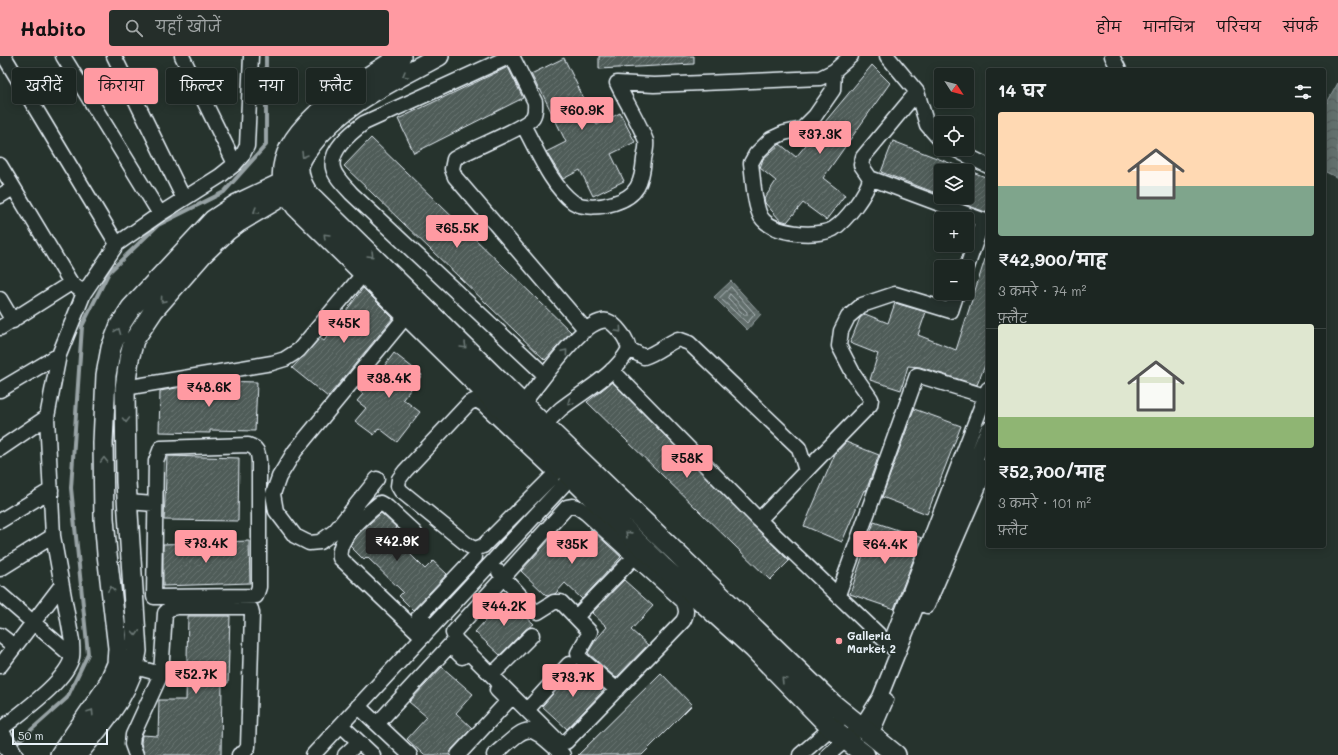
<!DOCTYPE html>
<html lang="hi">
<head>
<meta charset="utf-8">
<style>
  :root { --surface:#1c2622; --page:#252e2a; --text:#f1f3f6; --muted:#a0a5a5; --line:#3a4340; --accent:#ff9aa2 }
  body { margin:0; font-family:Mali,"Playpen Sans Deva",sans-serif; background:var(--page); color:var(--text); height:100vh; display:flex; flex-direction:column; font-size:15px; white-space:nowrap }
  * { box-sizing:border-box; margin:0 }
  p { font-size:13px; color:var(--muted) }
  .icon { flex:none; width:22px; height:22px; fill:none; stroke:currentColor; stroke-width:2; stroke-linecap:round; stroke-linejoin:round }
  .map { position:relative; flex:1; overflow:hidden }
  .drawer { position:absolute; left:986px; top:12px; width:340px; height:480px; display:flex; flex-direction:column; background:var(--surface); border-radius:4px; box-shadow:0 2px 10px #0003,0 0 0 1px var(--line) }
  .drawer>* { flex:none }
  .guide { position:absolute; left:12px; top:12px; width:380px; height:36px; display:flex; gap:8px }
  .needle { width:26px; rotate:126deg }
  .controls { position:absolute; left:934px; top:12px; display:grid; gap:8px }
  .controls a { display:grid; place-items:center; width:40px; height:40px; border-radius:4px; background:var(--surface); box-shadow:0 2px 10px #0003,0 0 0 1px var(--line); font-size:20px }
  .scale { position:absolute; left:12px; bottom:10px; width:96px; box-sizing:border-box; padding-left:4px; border:2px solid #e8f1f8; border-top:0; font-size:11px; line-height:14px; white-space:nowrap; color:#e8f1f8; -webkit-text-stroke:3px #26332d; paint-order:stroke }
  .price { position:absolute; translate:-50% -34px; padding:0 9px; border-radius:4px; background:var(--accent); color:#111; font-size:13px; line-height:26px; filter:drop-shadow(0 1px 2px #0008) }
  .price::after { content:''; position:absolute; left:50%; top:24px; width:12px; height:9px; margin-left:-6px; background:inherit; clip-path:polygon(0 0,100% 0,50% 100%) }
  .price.on { background:#222; color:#fff }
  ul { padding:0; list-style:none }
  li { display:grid; align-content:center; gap:8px; height:212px; padding:0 12px }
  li+li { border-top:1px solid var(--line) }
  li span { display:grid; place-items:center; height:124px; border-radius:4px; color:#555 }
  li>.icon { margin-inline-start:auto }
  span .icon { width:72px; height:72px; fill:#fffc; stroke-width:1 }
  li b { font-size:17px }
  h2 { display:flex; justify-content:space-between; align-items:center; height:48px; padding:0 12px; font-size:17px }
  .chip { padding:0 14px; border-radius:4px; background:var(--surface); box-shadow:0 2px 10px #0003,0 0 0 1px var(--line); font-size:14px; line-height:36px }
  .chip.on { background:var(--accent); color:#111 }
  header { display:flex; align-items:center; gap:24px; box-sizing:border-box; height:56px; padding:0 20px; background:var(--accent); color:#111 }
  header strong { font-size:19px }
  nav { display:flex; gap:22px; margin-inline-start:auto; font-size:14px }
  .search { width:280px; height:36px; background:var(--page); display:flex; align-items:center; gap:10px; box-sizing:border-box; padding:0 14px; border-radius:4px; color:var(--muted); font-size:15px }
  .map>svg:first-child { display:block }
  .water { fill:url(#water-waves); stroke:#98a3a5 }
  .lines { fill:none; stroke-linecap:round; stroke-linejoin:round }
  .shore { stroke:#b3bdc0; stroke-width:1 }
  .stream { stroke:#98a3a5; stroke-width:4 }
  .building { fill:url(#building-hatch); stroke:#e8f1f8 }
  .street-casing { stroke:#e8f1f8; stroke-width:17 }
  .secondary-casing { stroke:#e8f1f8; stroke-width:22 }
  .street { stroke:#26332d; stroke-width:14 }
  .secondary { stroke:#26332d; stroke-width:19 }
  .oneway { stroke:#6a7674 }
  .poi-dot { fill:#ff9aa2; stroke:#26332d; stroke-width:1.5 }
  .labels { text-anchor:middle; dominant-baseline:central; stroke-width:3.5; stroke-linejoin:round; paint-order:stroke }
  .poi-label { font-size:11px; font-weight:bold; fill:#e8f1f8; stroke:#26332d; text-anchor:start }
</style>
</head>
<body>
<header>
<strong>Habito</strong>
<div class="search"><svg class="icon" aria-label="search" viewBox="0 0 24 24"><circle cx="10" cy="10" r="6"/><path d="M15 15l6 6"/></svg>यहाँ खोजें</div>
<nav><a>होम</a><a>मानचित्र</a><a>परिचय</a><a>संपर्क</a></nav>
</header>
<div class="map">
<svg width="1338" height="699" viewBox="0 0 1338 699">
  <defs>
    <pattern id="water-waves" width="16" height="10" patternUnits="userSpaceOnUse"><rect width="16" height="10" fill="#636f6d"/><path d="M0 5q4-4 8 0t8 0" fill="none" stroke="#535a5a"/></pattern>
    <pattern id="building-hatch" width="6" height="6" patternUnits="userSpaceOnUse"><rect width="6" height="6" fill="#505c59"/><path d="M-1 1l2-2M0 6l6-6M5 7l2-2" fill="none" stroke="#697472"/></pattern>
  </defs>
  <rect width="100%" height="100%" fill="#26332d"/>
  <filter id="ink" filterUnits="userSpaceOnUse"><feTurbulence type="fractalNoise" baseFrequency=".025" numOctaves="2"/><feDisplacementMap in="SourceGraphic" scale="8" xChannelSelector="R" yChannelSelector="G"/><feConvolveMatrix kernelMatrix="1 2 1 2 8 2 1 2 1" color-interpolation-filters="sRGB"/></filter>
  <g filter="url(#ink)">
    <path class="water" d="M1338 27V122L1324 115V52Z
      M731 225 761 258 747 274 714 241Z"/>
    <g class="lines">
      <path class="shore" d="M731 231 755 258 747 267 720 242Z
        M730 238 747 256V259H744L728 242Z"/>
      <path class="stream" d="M13 690 67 642 88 598 71 432 82 270 109 216 158 169 224 136 266 89V0"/>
    </g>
    <path class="building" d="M599 0H694V8L599 13Z
      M564 2 597 69 620 57 635 86 611 98 624 125 593 140 580 114 563 123 546 96 566 86 540 33 539 34 531 18Z
      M872 9 890 27 823 122 845 139 826 164 803 147 787 166 780 164 765 147 764 143 776 125 760 112 763 103 780 88 796 101Z
      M508 11 523 42 414 97 398 63Z
      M371 82 571 276 545 304 344 110Z
      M893 85 988 122V157L945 141H967V115H941V139L881 116Z
      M986 200H988V302L977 329 920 311 908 310 901 334 870 324 878 298 850 287 860 262 865 258 888 267 895 247 926 256 918 279 956 294Z
      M363 232 393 262 328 341 292 312 320 282 324 285Z
      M394 297 422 319 403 343 420 356 397 386 379 372 374 379 355 365 366 352 357 345 363 338 357 333 371 317 376 321Z
      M219 325 257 326 255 375 210 374V377L159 376 160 335 198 328 219 329Z
      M612 326 789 505 770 524 587 346Z
      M914 353 961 370 927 458 882 441Z
      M846 386 879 399 866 435 864 434 842 486 804 470 835 398Z
      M167 400 239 402 238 465 164 464Z
      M381 457 397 472 390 478 425 513 433 505 447 518 413 554 399 540 403 536 367 501 364 504 350 490 359 477Z
      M874 466 922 482 894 553 850 538Z
      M591 473 621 501 582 543 565 527 555 538 547 540 521 515 551 482 567 497Z
      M249 485 250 527 163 530V488Z
      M624 524 653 550 631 574 648 589 616 622 588 597 595 585 607 571 592 557Z
      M506 542 534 568 526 573 500 599 475 576Z
      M188 560H230L228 627H222L221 699H144L141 687 142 679 158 680 159 644H186Z
      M442 611 473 638 456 657 472 672 452 693 450 699H424L407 683 427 661 409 646Z
      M577 611 604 634 567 673 542 650Z
      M661 617 692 649 642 699H578Z"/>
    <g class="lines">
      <g class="street-casing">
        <path id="street" d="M4 0 117 188
          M63 0 160 158
          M114 0 184 143
          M182 0 235 108
          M511 0 364 67C352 76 329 94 333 112 335 121 345 130 351 137L545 319
          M512 0 535 46C535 51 536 56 533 61 526 72 470 93 454 103L452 113 455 121 586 274
          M887 0 917 36 927 69 941 85
          M1112 0 1119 14
          M834 15 833 34 815 60 802 73 784 77 771 83 756 98 751 107C753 121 754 149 761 161 772 178 816 182 833 173 846 165 868 136 870 122L861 109 863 101 917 36
          M523 69C536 92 551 130 573 146 584 153 602 151 614 147 638 140 642 126 644 103 645 98 647 90 646 85 639 66 626 46 617 27L654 29 820 22 834 15 851 0
          M954 93 988 110
          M0 109 71 227 84 237
          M870 122 988 166
          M0 140 13 132
          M967 211 983 164
          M0 243 13 265
          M0 272 71 227
          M629 293 644 301C657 297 666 288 678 283L689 287 799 392 806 415 759 464
          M612 314 759 464 898 597
          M125 332 272 307 285 303 299 294 364 217
          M0 334 59 299
          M476 344 483 348 554 415 552 421 483 490 475 493 469 490 401 435 398 430 399 423 405 415 469 347Z
          M516 355C536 335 576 270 602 265 608 263 613 268 617 272 623 279 627 284 629 293 615 319 585 334 562 352 556 357 550 364 544 369
          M248 389C258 392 258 397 259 405V531L256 540 154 541 156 405 161 392Z
          M0 393 47 361
          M806 415 870 349 871 343 853 317 839 290 841 275 848 261 862 249 895 238 951 255 957 237
          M377 423 335 475 320 486 309 487 295 480 276 455 273 438 279 421 295 395 407 259
          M128 446 154 448
          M573 450 579 452 586 457 683 545C687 553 687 558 683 565L566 686H559L456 584 453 577 567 451Z
          M0 465 51 434
          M415 477 387 451 380 447C365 459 336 483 340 502L423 581
          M0 513 53 480
          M499 516 533 554 538 556 554 546H561L590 576 578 597 579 601 617 634
          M0 538 72 600
          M838 539 917 319 985 340
          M927 550 988 409
          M576 561 640 495
          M432 571 419 560 475 501
          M0 579 14 590
          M890 588 988 333
          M0 610 61 530
          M135 611 161 618
          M492 619 532 579
          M358 650 377 668
          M527 654 569 608
          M341 669 373 699
          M0 674C19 658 67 625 72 601 73 596 72 590 72 585L53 480 47 361 59 299 84 237 117 188 160 158 220 120 235 108 242 100 247 90 251 0
          M871 679 886 644
          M136 699 132 688 133 679 161 618 165 557 169 553 177 551H246L251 553 252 557 248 691 244 697 239 699
          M313 699 570 422
          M345 699 359 686
          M410 699 377 668 450 589 462 601
          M458 699 508 645 497 634
          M494 699C531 667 526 666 563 699
          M800 699 846 659
          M828 699 861 671 880 641 988 373"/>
      </g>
      <g class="secondary-casing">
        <path id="secondary" d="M401 0C363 25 274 71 283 126 285 135 291 143 296 151L662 510 754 593 831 672 865 699
          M439 0C394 25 342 47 311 89 306 96 301 102 299 110 298 120 302 128 307 136L544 369 833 648 896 699
          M0 677 13 699
          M60 699 107 631 117 608 118 592 107 498 104 462 103 387 106 319 111 292 120 269 131 252 213 164 237 148 294 121
          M77 699C102 667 132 636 137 595L126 426 125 332 129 303 134 284 154 254 203 198 227 175 239 166 289 136"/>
      </g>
      <use href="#street" class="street"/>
      <use href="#secondary" class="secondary"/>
    </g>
    <defs><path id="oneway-chevron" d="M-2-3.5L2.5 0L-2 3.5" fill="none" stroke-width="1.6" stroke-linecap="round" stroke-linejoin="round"/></defs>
    <g class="oneway">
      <use href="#oneway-chevron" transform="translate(405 19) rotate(150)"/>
      <use href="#oneway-chevron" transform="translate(304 99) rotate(121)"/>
      <use href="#oneway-chevron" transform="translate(256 155) rotate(149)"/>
      <use href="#oneway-chevron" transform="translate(326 180) rotate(-135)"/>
      <use href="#oneway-chevron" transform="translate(371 199) rotate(45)"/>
      <use href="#oneway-chevron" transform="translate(163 244) rotate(131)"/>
      <use href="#oneway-chevron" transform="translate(619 274) rotate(49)"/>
      <use href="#oneway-chevron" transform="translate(118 275) rotate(-68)"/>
      <use href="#oneway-chevron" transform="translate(464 290) rotate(45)"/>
      <use href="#oneway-chevron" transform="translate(565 296) rotate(-49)"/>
      <use href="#oneway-chevron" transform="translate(570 346) rotate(143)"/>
      <use href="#oneway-chevron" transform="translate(126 364) rotate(89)"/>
      <use href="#oneway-chevron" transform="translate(104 404) rotate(-91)"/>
      <use href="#oneway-chevron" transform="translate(628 478) rotate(-136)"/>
      <use href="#oneway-chevron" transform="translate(111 533) rotate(-97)"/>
      <use href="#oneway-chevron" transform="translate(136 577) rotate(86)"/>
      <use href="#oneway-chevron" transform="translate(784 624) rotate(-135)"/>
      <use href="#oneway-chevron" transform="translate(91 656) rotate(-57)"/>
    </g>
  </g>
  <circle class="poi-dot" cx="839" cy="585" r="4"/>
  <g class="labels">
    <g class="poi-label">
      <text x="847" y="579">Galleria<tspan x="847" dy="13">Market 2</tspan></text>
    </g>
  </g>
</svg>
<div class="controls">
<a><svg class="needle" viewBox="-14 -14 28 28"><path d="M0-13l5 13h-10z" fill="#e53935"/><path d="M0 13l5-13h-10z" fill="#a0a5a5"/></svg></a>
<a><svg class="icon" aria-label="locate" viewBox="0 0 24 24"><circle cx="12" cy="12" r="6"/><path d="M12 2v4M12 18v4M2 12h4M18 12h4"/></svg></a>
<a><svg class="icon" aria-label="layers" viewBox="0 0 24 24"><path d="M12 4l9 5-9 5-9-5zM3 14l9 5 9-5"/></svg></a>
<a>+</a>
<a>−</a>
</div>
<div class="scale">50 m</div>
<b class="price" style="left:582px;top:75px">₹60.9K</b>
<b class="price" style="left:820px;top:99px">₹37.3K</b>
<b class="price" style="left:457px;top:193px">₹65.5K</b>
<b class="price" style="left:344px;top:288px">₹45K</b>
<b class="price" style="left:389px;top:343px">₹38.4K</b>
<b class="price" style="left:209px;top:352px">₹48.6K</b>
<b class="price" style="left:687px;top:423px">₹58K</b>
<b class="price on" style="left:397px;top:506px">₹42.9K</b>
<b class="price" style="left:206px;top:508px">₹73.4K</b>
<b class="price" style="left:572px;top:509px">₹35K</b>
<b class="price" style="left:885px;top:509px">₹64.4K</b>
<b class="price" style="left:504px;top:571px">₹44.2K</b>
<b class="price" style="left:196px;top:639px">₹52.7K</b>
<b class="price" style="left:573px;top:642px">₹73.7K</b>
<div class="guide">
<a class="chip">खरीदें</a>
<a class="chip on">किराया</a>
<a class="chip">फ़िल्टर</a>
<a class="chip">नया</a>
<a class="chip">फ़्लैट</a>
</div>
<section class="drawer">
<h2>14 घर<svg class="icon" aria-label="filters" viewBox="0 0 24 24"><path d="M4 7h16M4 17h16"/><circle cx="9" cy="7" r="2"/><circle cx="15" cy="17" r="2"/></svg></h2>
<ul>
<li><span style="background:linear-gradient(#ffd9b3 60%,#7fa58c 0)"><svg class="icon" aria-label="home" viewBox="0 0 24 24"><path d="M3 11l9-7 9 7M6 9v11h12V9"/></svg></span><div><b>₹42,900/माह</b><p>3 कमरे · 74 m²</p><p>फ़्लैट</p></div></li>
<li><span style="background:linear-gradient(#dfe7d0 75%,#8fb573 0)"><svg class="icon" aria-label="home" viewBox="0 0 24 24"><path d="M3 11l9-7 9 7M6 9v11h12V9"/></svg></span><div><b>₹52,700/माह</b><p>3 कमरे · 101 m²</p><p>फ़्लैट</p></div></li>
</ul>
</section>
</div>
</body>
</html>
